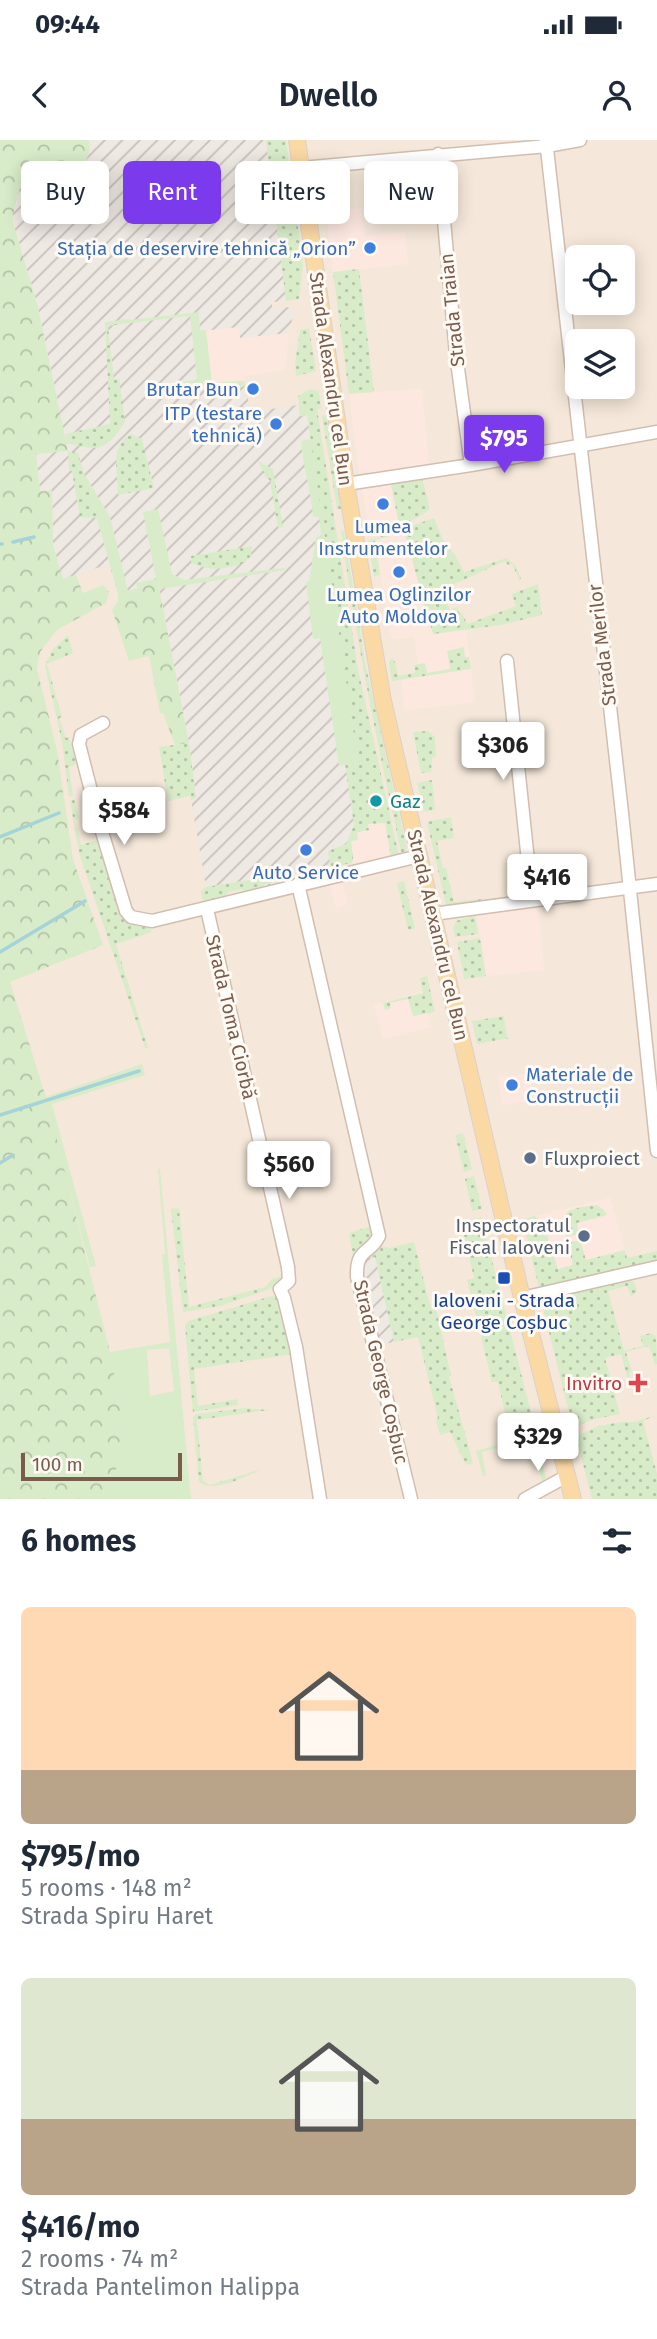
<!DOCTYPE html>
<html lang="en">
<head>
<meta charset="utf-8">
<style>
  :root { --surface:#fff; --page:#f6f6f7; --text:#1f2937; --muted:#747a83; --accent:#7c3aed }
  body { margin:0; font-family:"Fira Sans",sans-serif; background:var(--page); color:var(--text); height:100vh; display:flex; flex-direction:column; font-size:26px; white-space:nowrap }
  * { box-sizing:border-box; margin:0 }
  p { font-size:23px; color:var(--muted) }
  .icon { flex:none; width:38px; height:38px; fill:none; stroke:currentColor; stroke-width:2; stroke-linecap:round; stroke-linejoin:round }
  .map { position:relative; height:1359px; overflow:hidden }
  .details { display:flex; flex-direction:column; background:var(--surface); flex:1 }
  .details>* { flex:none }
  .banner { position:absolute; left:21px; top:21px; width:616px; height:63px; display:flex; gap:14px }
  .tools { position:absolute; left:565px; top:105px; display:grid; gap:14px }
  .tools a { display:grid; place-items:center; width:70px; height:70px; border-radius:10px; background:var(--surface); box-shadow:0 4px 18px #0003; font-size:35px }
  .scale { position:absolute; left:21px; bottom:18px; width:161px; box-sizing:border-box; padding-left:7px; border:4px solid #7a5c4d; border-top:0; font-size:19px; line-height:24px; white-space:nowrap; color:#7a5c4d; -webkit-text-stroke:5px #fffaf3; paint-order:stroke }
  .price { position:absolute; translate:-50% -60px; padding:0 16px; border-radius:7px; background:#fff; color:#222; font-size:23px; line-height:46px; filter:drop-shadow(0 2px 4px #0008) }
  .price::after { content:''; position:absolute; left:50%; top:42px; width:21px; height:16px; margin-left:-10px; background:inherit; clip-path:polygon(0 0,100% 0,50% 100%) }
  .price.on { background:var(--accent); color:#fff }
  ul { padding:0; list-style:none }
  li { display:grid; align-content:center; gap:14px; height:371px; padding:0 21px }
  li span { display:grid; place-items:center; height:217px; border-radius:10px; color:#555 }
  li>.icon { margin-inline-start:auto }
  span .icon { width:126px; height:126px; fill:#fffc; stroke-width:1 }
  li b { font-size:30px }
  h2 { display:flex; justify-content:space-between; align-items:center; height:84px; padding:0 21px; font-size:30px }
  .chip { padding:0 24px; border-radius:10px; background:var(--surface); box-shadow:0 4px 18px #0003; font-size:24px; line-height:63px }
  .chip.on { background:var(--accent); color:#fff }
  .status { display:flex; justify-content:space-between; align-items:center; height:49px; padding:0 35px; background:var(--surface); direction:ltr }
  .status svg { height:19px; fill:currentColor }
  header { display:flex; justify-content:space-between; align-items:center; height:91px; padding:0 21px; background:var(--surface); font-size:32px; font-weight:600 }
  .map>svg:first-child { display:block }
  .residential { fill:#f5e8da; fill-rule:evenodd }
  .commercial { fill:#fde8e0 }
  .industrial { fill:url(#industrial-furrows) }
  .grass { fill:#d8ecc9; fill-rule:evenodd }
  .forest { fill:url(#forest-crowns) }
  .garden { fill:url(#garden-dots) }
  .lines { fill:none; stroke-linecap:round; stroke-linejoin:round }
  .stream { stroke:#a5d3da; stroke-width:3.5 }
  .minor-casing { stroke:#d1beb0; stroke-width:15 }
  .major-casing { stroke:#dad1cd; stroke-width:18 }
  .minor { stroke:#fff; stroke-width:12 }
  .major { stroke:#fbd9a5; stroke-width:16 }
  .shop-dot { fill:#3f7fe0; stroke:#fffaf3; stroke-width:2.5 }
  .culture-dot { fill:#0f9aa8; stroke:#fffaf3; stroke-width:2.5 }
  .service-dot { fill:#5c6f8a; stroke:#fffaf3; stroke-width:2.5 }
  .transit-dot { fill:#1a4fb4; stroke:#fffaf3; stroke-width:2.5 }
  .health-dot { fill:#e0444e; stroke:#fffaf3; stroke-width:2.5 }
  .labels { text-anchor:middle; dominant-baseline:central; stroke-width:6; stroke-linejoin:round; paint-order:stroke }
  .shop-label { font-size:19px; fill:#366cbe; stroke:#fffaf3; text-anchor:end }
  .street-label { font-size:19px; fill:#7a5c4d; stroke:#fffaf3 }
  .culture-label { font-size:19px; fill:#0d838f; stroke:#fffaf3; text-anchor:start }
  .service-label { font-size:19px; fill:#4e5e75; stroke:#fffaf3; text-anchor:start }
  .transit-label { font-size:19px; fill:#164399; stroke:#fffaf3 }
  .health-label { font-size:19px; fill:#be3a42; stroke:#fffaf3; text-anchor:end }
</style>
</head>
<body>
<div class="status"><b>09:44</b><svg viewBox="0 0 49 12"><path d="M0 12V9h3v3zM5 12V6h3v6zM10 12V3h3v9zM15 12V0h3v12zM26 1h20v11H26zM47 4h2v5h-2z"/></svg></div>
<header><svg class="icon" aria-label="back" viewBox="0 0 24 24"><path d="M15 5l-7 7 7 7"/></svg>Dwello<svg class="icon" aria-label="person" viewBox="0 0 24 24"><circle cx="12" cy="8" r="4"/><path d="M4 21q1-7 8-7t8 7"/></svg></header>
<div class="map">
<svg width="657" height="1359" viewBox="0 0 657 1359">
  <defs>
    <pattern id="industrial-furrows" width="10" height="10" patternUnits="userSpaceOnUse" patternTransform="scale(1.75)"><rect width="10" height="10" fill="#efe9e4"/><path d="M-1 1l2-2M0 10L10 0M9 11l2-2" fill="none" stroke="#c7c0bb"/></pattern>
    <pattern id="forest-crowns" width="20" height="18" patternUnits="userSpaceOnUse" patternTransform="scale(1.75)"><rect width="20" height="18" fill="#d8ecc9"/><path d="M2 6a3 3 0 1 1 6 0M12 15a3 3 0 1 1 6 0" fill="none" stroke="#b4c2a5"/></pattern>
    <pattern id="garden-dots" width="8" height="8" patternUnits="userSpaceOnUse" patternTransform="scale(1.75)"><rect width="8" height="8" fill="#d8ecc9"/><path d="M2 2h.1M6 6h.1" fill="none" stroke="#b4c2a5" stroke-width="1.8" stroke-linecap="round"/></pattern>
  </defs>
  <rect width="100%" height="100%" fill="#fdf6ec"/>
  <path class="residential" d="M0 0H657V1359H0ZM578 117H623V163H578ZM578 201H623V247H578Z"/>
  <path class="commercial" d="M361 68 365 96 405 92 408 124 333 132 326 71Z
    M239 187 240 198 289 193 285 230 244 236 246 246 205 251 200 191Z
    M422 249 429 326 389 333 359 331 349 254Z
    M391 343 399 385 369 391 362 349Z
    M404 392 433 494 466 490 475 562 405 570 401 539 420 536 414 497 391 499 375 400Z
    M386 683 391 718 352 723 353 718 351 701 357 692 367 684Z
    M342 742 348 764 336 768 330 745Z
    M538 768 544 830 486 836 477 775Z
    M423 852 431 887 383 899 374 865Z
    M529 934 533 961 502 965 498 937Z
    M610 1058 630 1128 539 1148 522 1079Z"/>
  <path class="industrial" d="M89 0H266L286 161 272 162V168L295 167 289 193 240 198 239 187 201 191 205 251 246 246 250 272 298 265 300 276 307 275 369 690 357 692 358 700 351 701 353 719 352 723 206 747 191 660 196 658 189 603 158 442 118 454 109 424 63 439 53 405 52 350 40 351 36 314 68 310 37 163 12 79 20 46 90 9Z
    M375 1116 394 1202 379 1205 361 1124 364 1119Z"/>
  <path class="grass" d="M199 172 200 190H206L212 243 244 241 246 246 205 251 204 245 178 247 177 243 197 240 190 176 131 183 130 180Z
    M311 299 358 621 339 626 320 498 313 499 306 442H309L316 397 321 396 319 377H313C311 351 303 327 301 301Z
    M84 333 110 377 128 451 118 454Z
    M158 369 172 434 184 440 284 428 285 430 160 449 158 442 137 448 136 443 156 439 143 372Z
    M142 924 145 935 52 964 96 1126 90 1127 45 957Z
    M158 1029H160L191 1359H112L123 1279 110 1212 170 1202 162 1115 165 1114ZM169 1208 174 1251 150 1256 147 1210Z
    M536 1294 546 1339 542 1341 531 1299 482 1312 486 1335 483 1336 476 1311Z"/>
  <path class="forest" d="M0 0H89L90 9 78 47 20 46 12 79 37 163 68 311 36 314 40 351 52 350 53 405 63 439 76 435 83 453 103 445 109 452 106 463 57 490 40 512 37 529 57 610 73 719 103 805 10 842 48 964 110 1212 123 1279 112 1359H0Z
    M158 442 189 603 175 605 163 573H160L149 516 129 521 112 470 118 461V454Z"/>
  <path class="garden" d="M266 0H286L303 124 299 159 286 161Z
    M359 129 374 252 349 254 333 132Z
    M130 179 131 183 108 186 114 239H119L125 282C105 312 99 311 66 303L65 294 110 284 105 182Z
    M309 188 316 231 296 236 295 224 300 190Z
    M310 249 319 251 321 268 317 269 358 529 399 716 391 718 385 683 368 684 369 690 357 692 358 700 351 701 353 719 352 723 330 727 328 711 346 704 354 685 345 624 358 621 307 275 300 276 298 256Z
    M327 275 341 369H337L322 276Z
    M131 294 142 299 154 348 118 355C118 334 109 305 131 294Z
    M68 311 78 313 97 378 80 377 72 331H69Z
    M258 321 273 329 283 387 278 388 270 340 266 338Z
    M422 337 430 369 417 378 399 385 391 345 395 341Z
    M434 378 446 407 454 413 464 432 507 418 516 426 521 439 520 441 512 424 508 425 505 421 441 450 450 470 457 467 459 473H462L467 484 516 466 512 454 538 444 542 475 501 485 433 494 404 392 375 400 380 435 374 436 368 401Z
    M344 390 366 527 407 709 402 716C378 608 356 500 341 391Z
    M252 406 251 416C240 430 205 433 191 422V416Z
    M68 495 73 513 47 524 62 577 59 578 66 598 69 597 77 624 69 627 73 656 69 657 62 602 45 526 52 510Z
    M464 507 465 517H469L471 529 392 541 389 522 392 518 395 522 398 536 415 533 414 525 425 523 427 533 450 529 447 511Z
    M428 591 435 597 436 617 432 618 431 632 421 633 413 592Z
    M189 603 196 658 191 660 190 656 168 661 159 607Z
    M432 640 435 669 427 672 424 671 417 643Z
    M74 659 79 678 75 680 81 705 101 699 126 781 129 784 149 785 152 792 116 804 148 908H145L79 713 70 661Z
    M451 677 454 698 437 701 443 728H446L454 762 482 759C474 767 457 766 446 765L427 682Z
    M288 734 291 742 281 745 273 741 270 746 265 744 261 749 247 752 242 749 228 752 225 758 203 763 201 751 206 747Z
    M404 741 415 788 408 790 397 743Z
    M475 776 478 794 455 797 453 788 456 781Z
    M480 798 486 836 464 839 457 802Z
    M427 836 435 872 413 876 408 859 390 863 391 868 385 870 383 863 423 853 420 838Z
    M504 876 507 897 510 898 477 904 472 881Z
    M463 993 472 1029 464 1032 455 995Z
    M474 1036 482 1069 472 1071 465 1039Z
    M597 1065 604 1070 607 1075 577 1083 579 1094 566 1097 562 1083 568 1071 581 1067Z
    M179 1068 189 1167 265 1147 272 1139 283 1136 281 1127 286 1129 281 1145 221 1166 183 1172 171 1069Z
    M535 1076 543 1082 550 1104 530 1110 522 1079Z
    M481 1077 536 1292 509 1299V1291L498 1242H492L467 1140 474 1138 461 1082Z
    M372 1086 375 1097 364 1104 353 1117 349 1093Z
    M580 1100 586 1120 625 1110 627 1118 657 1111V1121L539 1148 530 1112 551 1106 558 1129 573 1125 567 1103Z
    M414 1102 431 1169 436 1168 451 1235 449 1236 473 1323 469 1325 465 1323 450 1292 440 1295 436 1280 438 1278 418 1197 394 1202 375 1117 364 1119 380 1106 389 1108Z
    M625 1139C634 1140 636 1143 637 1151L631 1157 627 1146 608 1151 624 1211 643 1206 640 1196 651 1193 656 1196 657 1224 655 1225 649 1206 626 1212 632 1232 629 1233 630 1237H627L621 1214 605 1218 620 1274 595 1279 573 1288 541 1160Z
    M272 1156H278L293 1214 194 1229 198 1266 237 1259 238 1265 193 1272 185 1186 188 1181Z
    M244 1268 269 1270 197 1280 203 1341 210 1345 262 1329C247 1336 213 1354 199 1342L193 1277 196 1274Z
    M657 1275 643 1281 657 1334V1359H592L576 1297 598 1286 621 1282H634Z"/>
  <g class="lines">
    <path class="stream" d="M13 402 34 397
      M0 404H2
      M0 697 59 673
      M0 812 85 761
      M0 975 139 931
      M0 1023 13 1015"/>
    <g class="minor-casing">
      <path id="minor" d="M546 0 622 673 657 1011
        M438 14 456 214 471 325
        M301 28 547 6 580 0
        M346 344 471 325 657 292
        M507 521 532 759
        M103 583 81 595 79 604 99 682 126 771 131 777 152 781 419 716
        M298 744 379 1096C370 1115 356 1107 357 1137L411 1359
        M207 769 288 1127 289 1141 280 1149 284 1158 296 1207 320 1359
        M433 774 657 744
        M522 1158 657 1127
        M525 1359 567 1336"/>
    </g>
    <g class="major-casing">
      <path id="major" d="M297 0 346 344 383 561 522 1158 573 1359"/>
    </g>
    <use href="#minor" class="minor"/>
    <use href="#major" class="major"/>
  </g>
  <g class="shop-dot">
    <circle cx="370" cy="108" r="7"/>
    <circle cx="253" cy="249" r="7"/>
    <circle cx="276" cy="284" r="7"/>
    <circle cx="383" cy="364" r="7"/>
    <circle cx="399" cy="432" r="7"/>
    <circle cx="306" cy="710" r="7"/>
    <circle cx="512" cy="945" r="7"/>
  </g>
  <circle class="culture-dot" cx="376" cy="661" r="7"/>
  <g class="service-dot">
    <circle cx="530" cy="1018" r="7"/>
    <circle cx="584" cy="1096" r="7"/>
  </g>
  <rect class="transit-dot" x="497" y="1131" width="14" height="14" rx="3.5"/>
  <path class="health-dot" d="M634.5 1232.5h7v7h7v7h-7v7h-7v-7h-7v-7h7z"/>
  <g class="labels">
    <g class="shop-label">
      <text x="356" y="108">Stația de deservire tehnică „Orion”</text>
      <text x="239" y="249">Brutar Bun</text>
      <text x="262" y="273">ITP (testare<tspan x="262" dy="22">tehnică)</tspan></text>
      <text x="383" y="386" text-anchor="middle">Lumea<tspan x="383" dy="22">Instrumentelor</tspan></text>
      <text x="399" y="454" text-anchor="middle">Lumea Oglinzilor<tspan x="399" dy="22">Auto Moldova</tspan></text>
      <text x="306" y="732" text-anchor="middle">Auto Service</text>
      <text x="526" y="934" text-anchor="start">Materiale de<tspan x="526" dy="22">Construcții</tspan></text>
    </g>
    <g class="street-label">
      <text transform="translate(452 170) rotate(-96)">Strada Traian</text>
      <text transform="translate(331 239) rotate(82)">Strada Alexandru cel Bun</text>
      <text transform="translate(602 505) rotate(-97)">Strada Merilor</text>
      <text transform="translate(438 795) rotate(77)">Strada Alexandru cel Bun</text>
      <text transform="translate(231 877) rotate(77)">Strada Toma Ciorbă</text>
      <text transform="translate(381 1232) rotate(77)">Strada George Coșbuc</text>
    </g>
    <g class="culture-label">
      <text x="390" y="661">Gaz</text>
    </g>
    <g class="service-label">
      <text x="544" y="1018">Fluxproiect</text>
      <text x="570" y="1085" text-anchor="end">Inspectoratul<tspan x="570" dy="22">Fiscal Ialoveni</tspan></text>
    </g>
    <g class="transit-label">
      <text x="504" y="1160">Ialoveni - Strada<tspan x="504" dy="22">George Coșbuc</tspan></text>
    </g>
    <g class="health-label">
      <text x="622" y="1243">Invitro</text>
    </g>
  </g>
</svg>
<div class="tools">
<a><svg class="icon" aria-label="locate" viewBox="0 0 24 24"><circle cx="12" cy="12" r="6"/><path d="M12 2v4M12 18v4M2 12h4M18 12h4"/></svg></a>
<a><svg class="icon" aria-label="layers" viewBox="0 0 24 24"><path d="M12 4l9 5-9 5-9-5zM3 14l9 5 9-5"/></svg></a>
</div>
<div class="scale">100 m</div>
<b class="price on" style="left:504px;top:335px">$795</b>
<b class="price" style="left:503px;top:642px">$306</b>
<b class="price" style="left:124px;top:707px">$584</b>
<b class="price" style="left:547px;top:774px">$416</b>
<b class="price" style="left:289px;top:1061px">$560</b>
<b class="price" style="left:538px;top:1333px">$329</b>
<div class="banner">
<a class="chip">Buy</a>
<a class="chip on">Rent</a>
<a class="chip">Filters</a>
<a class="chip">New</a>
</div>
</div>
<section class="details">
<h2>6 homes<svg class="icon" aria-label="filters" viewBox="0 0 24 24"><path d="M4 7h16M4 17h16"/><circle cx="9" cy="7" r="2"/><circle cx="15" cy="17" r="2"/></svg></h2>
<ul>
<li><span style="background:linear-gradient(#ffd9b3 75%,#b9a48a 0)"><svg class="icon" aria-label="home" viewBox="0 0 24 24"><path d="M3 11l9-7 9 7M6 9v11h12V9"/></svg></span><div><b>$795/mo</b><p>5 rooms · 148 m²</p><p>Strada Spiru Haret</p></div></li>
<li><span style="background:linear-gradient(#dfe7d0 65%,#b9a48a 0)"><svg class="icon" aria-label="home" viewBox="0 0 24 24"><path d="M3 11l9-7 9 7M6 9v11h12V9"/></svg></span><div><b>$416/mo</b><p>2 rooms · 74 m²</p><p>Strada Pantelimon Halippa</p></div></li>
</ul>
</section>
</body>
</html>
